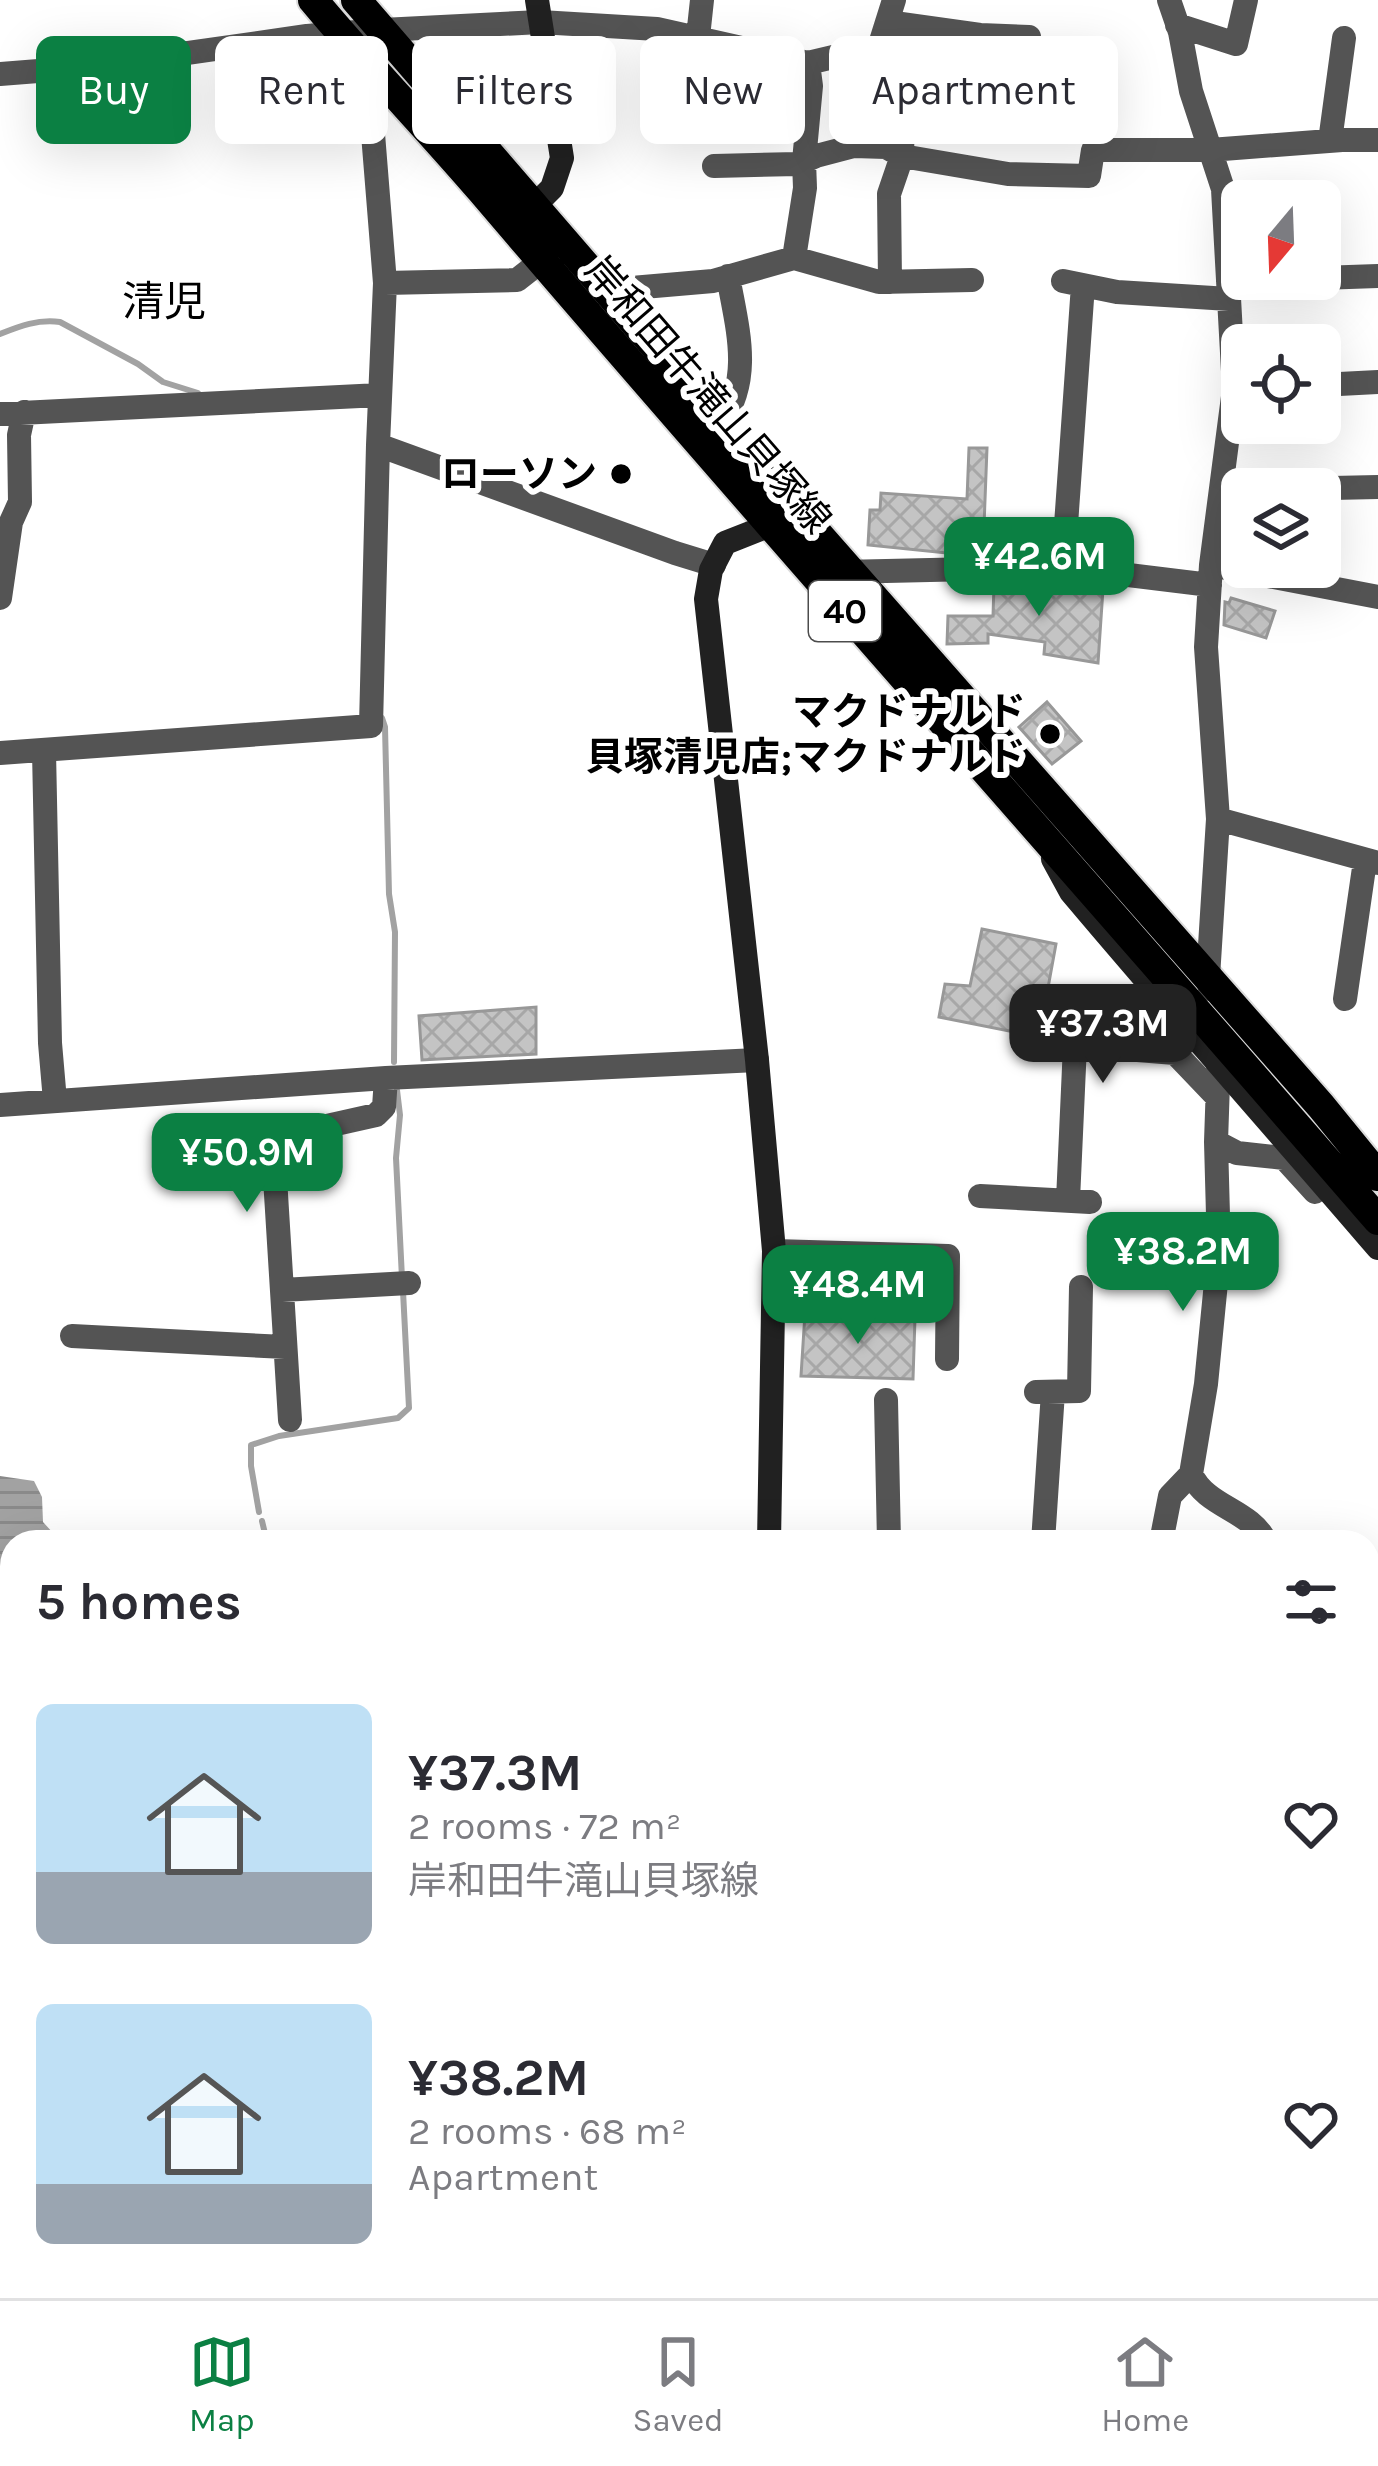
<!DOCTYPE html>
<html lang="en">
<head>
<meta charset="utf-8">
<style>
  :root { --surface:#fff; --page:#f2f2f3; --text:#2b2b33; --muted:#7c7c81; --line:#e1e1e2; --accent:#0b8043 }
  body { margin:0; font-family:Karla,"Noto Sans JP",sans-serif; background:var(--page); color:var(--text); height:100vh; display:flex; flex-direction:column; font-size:45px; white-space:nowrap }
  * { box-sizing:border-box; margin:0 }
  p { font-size:39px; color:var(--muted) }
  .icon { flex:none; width:66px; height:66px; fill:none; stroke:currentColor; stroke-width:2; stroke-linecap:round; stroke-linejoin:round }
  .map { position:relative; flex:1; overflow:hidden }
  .side { position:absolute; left:0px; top:1530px; width:1380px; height:768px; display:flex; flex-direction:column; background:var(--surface); border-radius:36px 36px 0 0; box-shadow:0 12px 48px #0002 }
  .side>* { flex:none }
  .banner { position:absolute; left:36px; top:36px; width:1308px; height:108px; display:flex; gap:24px }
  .needle { width:78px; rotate:199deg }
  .buttons { position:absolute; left:1221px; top:180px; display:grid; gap:24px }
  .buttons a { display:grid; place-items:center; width:120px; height:120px; border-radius:18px; background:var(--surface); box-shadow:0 12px 48px #0002; font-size:60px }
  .price { position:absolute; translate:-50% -102px; padding:0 27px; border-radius:24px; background:var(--accent); color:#fff; font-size:39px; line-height:78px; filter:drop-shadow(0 3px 6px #0008) }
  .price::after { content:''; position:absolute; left:50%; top:72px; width:36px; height:27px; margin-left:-18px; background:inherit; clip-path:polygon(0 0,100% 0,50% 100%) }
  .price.current { background:#222; color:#fff }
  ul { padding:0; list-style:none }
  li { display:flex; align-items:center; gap:36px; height:300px; padding:0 36px }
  li span { display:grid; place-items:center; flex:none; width:336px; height:240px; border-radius:18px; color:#555 }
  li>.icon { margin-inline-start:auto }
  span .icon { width:144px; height:144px; fill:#fffc; stroke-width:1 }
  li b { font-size:51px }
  h2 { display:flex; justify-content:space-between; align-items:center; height:144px; padding:0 36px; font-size:51px }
  .tag { padding:0 42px; border-radius:18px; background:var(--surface); box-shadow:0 12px 48px #0002; font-size:42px; line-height:108px }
  .tag.current { background:var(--accent); color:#fff }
  .tab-bar { display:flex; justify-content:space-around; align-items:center; height:168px; border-top:3px solid var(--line); background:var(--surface); font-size:33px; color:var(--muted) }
  .tab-bar a { display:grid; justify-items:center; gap:6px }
  .tab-bar .current { color:var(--accent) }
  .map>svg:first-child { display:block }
  .water { fill:url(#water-rules) }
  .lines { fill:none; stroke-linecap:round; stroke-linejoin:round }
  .stream { stroke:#a2a2a2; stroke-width:6 }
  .building { fill:url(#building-cross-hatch); stroke:#989898; stroke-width:3 }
  .primary-casing { stroke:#dbdbdb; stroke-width:34 }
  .street { stroke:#545454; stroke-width:24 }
  .secondary { stroke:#212121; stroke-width:24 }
  .primary { stroke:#000; stroke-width:30 }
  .poi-dot { fill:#000; stroke:#fff; stroke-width:4.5 }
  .labels { text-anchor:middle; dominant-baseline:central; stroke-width:12; stroke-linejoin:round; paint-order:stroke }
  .shield { fill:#fff; stroke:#4c4c4c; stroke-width:3 }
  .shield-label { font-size:36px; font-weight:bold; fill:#000 }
  .street-label { font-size:39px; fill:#000; stroke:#fff }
  .poi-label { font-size:39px; font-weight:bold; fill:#000; stroke:#fff; text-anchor:end }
  .neighbourhood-label { font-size:42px; fill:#000; stroke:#fff }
</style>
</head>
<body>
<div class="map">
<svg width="1378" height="2298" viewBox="0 0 1378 2298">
  <defs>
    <pattern id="water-rules" width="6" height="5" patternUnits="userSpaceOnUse" patternTransform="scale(3)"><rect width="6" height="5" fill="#a2a2a2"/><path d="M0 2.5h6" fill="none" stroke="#8a8a8a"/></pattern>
    <pattern id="building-cross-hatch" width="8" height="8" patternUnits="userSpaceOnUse" patternTransform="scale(3)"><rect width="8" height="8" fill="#c4c4c4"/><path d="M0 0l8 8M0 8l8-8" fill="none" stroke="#a7a7a7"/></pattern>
  </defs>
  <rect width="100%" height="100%" fill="#fff"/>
  <path class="water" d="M0 1476 34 1481 42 1497 43 1522 54 1534 72 1540 207 1533 230 1538 233 1542H12V2163L0 2174Z"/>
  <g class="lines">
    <path class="stream" d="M0 334C20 326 38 319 60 322L138 364 163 382 198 393
      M382 718 385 727 389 894 395 932 394 1062
      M397 1090 400 1115 396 1158 402 1278
      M259 1512 251 1466V1445L279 1436 398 1418 409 1408 403 1291
      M262 1521 267 1542
      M715 2296 716 2286"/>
  </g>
  <path class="building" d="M969 448H987L983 552 947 553 868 545 870 510H880L881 493 967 499Z
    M1062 584 1103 589 1098 663 1044 654 1045 642 988 634V643L947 644 948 616H993L994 585Z
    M1231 598 1275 611 1266 638 1224 625 1225 602 1229 603Z
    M1047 702 1081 741 1052 764 1019 727Z
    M982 929 1056 944 1039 1037 939 1017 945 984 970 986Z
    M536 1007V1054L422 1060 419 1016Z
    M805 1313 915 1318 913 1379 801 1376Z"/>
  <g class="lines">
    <g class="primary-casing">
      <path id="primary" d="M313 0C367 65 426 126 481 190 776 536 1081 876 1378 1220
        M356 0 800 514 1321 1106 1378 1176"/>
    </g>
    <path class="street" d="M1169 0 1180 32 1191 91 1223 189 1234 389 1211 565 1206 647 1218 819 1208 977 1210 989
      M887 22 980 35 1029 37
      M1177 25 1236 44 1246 0
      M698 37 702 0
      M876 57 894 0
      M0 74 89 67 307 36 382 30 540 22 657 29 808 63 846 54 876 57 898 70 904 79 902 156 889 194 890 282
      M1330 141 1344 38
      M714 166 798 164 816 156 854 146 886 147 902 156 1008 174 1089 176 1093 150H1210L1342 140H1378
      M794 258 805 188 804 161 811 86 808 63
      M1320 278 1378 276
      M1063 281 1117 292 1229 299
      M1228 281 1286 279
      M385 283 517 280 540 262
      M609 294 620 289 713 281 794 258 879 282 972 280
      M1320 385 1378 382
      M0 414 380 395
      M721 423C753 377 737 328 728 276
      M378 445 675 553 714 565
      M1286 489 1378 487
      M1211 565 1378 597
      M1063 567 1083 285
      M842 572 1063 567 1210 585
      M0 598 11 522 20 502 19 435 24 412
      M44 751 50 1043 55 1101
      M0 753 371 726 378 445 385 283 371 109 323 58C299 71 278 88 251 77L241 47
      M1218 819 1378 863
      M1345 999 1365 861
      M1219 1053 1216 1142 1219 1252 1206 1384 1191 1474C1207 1508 1250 1509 1266 1542
      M0 1105 386 1078 757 1060
      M1216 1142 1237 1153 1284 1158 1315 1192
      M980 1196 1090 1202
      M1068 1200 1075 1045 1175 1053 1217 1097
      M774 1251 948 1256 947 1359
      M282 1290 409 1283
      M72 1336 285 1347
      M1036 1392 1079 1391 1081 1287
      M886 1400 889 1542
      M290 1420 274 1162 292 1143 318 1128 376 1115 384 1107 386 1078
      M1043 1542 1053 1392
      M1161 1542 1170 1496 1191 1474
      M1368 1598 1378 1597
      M1368 1861 1378 1782
      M1368 1996 1378 1997
      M1368 2126 1378 2130
      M1030 2286 1035 2298
      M468 2298 480 2294 640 2298
      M1268 2298 1323 2293 1378 2296"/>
    <path class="secondary" d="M522 218 552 188 562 158 537 0
      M1053 859 1071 892C1172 1012 1276 1129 1378 1248
      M769 1542 774 1251 757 1060 706 599 711 570 725 543 786 519
      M844 2286 846 2298"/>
    <use href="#primary" class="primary"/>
  </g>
  <g class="poi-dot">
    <circle cx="621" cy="474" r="12"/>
    <circle cx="1050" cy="734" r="12"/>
  </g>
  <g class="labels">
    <rect class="shield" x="809" y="581" width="72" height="60" rx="9"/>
    <g class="shield-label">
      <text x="845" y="611">40</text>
    </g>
    <g class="street-label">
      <text transform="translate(708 395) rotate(49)">岸和田牛滝山貝塚線</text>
    </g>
    <g class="poi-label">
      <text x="597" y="474">ローソン</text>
      <text x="1026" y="712">マクドナルド<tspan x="1026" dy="45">貝塚清児店;マクドナルド</tspan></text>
    </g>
    <g class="neighbourhood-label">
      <text x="164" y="302">清児</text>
    </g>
  </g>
</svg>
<div class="buttons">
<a><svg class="needle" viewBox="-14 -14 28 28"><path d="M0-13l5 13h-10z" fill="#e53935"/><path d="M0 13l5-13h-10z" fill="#7c7c81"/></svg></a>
<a><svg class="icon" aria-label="locate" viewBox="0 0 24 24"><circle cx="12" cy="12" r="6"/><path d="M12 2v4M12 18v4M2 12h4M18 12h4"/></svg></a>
<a><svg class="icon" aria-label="layers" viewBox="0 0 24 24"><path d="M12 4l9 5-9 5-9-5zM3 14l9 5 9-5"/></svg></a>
</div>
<b class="price" style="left:1039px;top:619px">¥42.6M</b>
<b class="price current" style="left:1103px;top:1086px">¥37.3M</b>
<b class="price" style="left:247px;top:1215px">¥50.9M</b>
<b class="price" style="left:1183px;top:1314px">¥38.2M</b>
<b class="price" style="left:858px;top:1347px">¥48.4M</b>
<div class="banner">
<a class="tag current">Buy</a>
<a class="tag">Rent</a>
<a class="tag">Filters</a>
<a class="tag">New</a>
<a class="tag">Apartment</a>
</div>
<section class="side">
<h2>5 homes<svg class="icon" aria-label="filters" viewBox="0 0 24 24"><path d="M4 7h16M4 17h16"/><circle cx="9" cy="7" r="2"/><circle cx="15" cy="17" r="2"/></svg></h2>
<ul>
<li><span style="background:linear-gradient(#bfe0f5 70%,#9aa5b1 0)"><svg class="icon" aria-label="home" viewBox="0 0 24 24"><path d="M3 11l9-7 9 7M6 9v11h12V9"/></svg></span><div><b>¥37.3M</b><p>2 rooms · 72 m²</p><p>岸和田牛滝山貝塚線</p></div><svg class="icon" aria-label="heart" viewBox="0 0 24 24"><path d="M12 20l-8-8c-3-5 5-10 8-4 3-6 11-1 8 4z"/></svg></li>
<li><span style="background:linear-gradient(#bfe0f5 75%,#9aa5b1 0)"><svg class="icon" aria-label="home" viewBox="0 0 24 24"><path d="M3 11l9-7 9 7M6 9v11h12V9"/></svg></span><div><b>¥38.2M</b><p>2 rooms · 68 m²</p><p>Apartment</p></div><svg class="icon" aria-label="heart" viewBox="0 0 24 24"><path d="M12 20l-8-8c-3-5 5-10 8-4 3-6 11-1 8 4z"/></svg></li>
</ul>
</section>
</div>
<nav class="tab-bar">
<a class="current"><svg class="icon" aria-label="map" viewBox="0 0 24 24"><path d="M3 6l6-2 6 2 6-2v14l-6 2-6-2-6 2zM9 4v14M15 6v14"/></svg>Map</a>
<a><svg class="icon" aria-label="saved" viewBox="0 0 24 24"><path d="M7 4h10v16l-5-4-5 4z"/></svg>Saved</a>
<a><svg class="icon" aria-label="home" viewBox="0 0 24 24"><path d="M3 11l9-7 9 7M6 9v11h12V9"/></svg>Home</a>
</nav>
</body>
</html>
